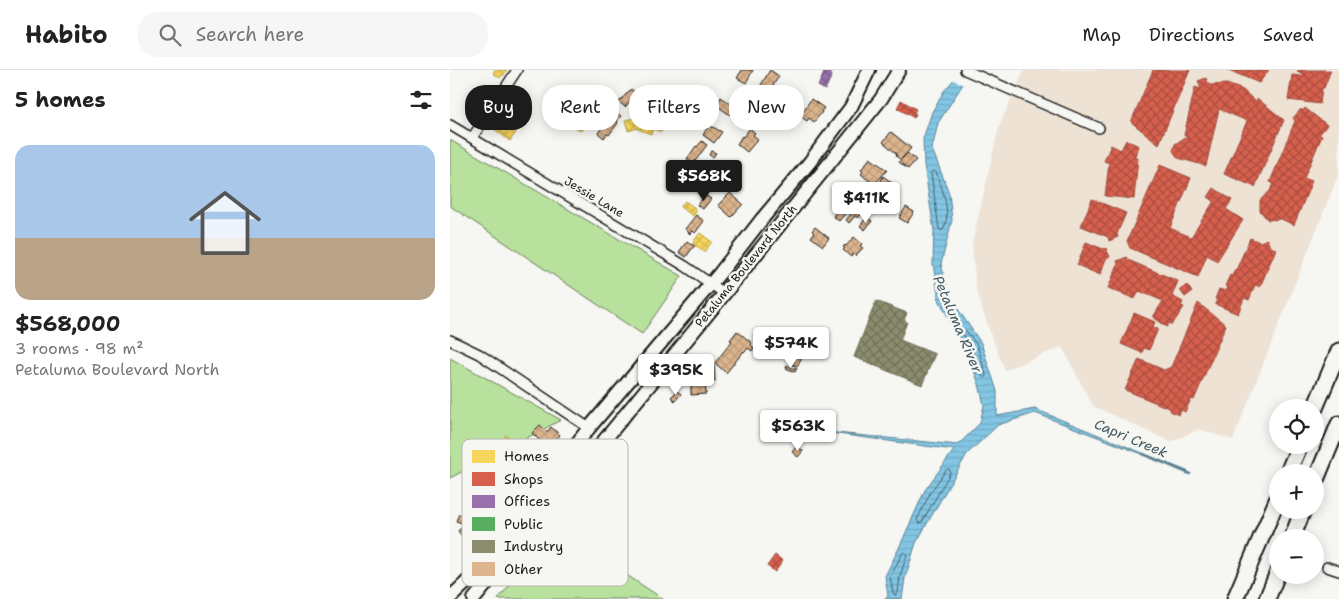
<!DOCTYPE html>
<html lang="en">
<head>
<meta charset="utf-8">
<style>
  :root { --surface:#fff; --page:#f6f6f6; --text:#222; --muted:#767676; --line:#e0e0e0; --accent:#1c1c1c }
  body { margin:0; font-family:"Shantell Sans",sans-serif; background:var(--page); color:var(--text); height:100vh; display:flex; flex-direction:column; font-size:19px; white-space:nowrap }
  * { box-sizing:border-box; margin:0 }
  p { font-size:16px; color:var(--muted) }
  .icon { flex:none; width:28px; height:28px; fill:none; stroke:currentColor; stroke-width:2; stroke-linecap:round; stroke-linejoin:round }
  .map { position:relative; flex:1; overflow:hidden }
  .details { display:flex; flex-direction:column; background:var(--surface); width:450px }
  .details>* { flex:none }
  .hud { position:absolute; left:15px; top:15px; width:475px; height:45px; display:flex; gap:10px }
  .fabs { position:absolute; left:819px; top:329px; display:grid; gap:10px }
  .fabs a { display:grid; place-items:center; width:55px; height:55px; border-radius:50%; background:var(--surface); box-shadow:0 2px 12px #0003; font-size:25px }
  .price { position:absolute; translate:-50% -42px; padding:0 11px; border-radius:5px; background:#fff; color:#222; font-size:16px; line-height:32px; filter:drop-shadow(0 1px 2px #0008) }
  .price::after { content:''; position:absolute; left:50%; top:30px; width:15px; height:11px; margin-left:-8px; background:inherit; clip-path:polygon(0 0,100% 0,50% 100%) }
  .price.active { background:var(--accent); color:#fff }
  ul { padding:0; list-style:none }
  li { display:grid; align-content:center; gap:10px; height:265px; padding:0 15px }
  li+li { border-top:1px solid var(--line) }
  li span { display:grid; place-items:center; height:155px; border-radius:15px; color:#555 }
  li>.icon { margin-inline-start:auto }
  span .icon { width:90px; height:90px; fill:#fffc; stroke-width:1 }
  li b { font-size:21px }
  h2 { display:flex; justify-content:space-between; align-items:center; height:60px; padding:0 15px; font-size:21px }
  .tag { padding:0 18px; border-radius:20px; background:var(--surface); box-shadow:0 2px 12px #0003; font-size:18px; line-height:45px }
  .tag.active { background:var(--accent); color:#fff }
  header { display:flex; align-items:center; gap:30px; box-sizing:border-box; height:70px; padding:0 25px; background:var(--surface); border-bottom:1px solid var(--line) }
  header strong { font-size:24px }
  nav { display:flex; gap:28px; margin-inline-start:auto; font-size:18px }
  .search { width:350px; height:45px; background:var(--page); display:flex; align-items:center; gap:12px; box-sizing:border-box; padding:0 18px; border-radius:20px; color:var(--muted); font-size:19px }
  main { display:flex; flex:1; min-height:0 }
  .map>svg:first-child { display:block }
  .built { fill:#eee2d4 }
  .green { fill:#b7e19d; stroke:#6a7e5c }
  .water { fill:url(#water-rules); stroke:#5a8294 }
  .pier { fill:#f6f6f2 }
  .homes { fill:url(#homes-cross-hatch); stroke:#b59e49 }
  .shops { fill:url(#shops-cross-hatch); stroke:#9e4c3e }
  .offices { fill:url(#offices-cross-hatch); stroke:#745780 }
  .industry { fill:url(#industry-cross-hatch); stroke:#6a6a55 }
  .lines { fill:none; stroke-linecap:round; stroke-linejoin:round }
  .shore { stroke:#45606c; stroke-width:1 }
  .stream { stroke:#5a8294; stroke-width:2.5 }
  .building { fill:url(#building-cross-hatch); stroke:#1c1c1c }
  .street-casing { stroke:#1c1c1c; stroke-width:12 }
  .secondary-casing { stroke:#1c1c1c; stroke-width:16 }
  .highway-casing { stroke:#1c1c1c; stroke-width:19 }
  .street { stroke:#f6f6f2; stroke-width:9 }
  .secondary { stroke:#f6f6f2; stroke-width:12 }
  .highway { stroke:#f6f6f2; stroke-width:15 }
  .labels { text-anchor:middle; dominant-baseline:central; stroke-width:5; stroke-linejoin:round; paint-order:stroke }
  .street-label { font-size:12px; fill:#1c1c1c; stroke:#f6f6f2 }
  .water-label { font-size:14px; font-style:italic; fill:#405862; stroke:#f6f6f2 }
  .key { fill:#f6f6f2; stroke:#b5b5b2; stroke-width:1 }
  .key-label { font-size:14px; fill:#1c1c1c }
</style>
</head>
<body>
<header>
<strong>Habito</strong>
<div class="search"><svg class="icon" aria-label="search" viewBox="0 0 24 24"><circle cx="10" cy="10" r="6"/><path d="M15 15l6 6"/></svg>Search here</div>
<nav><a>Map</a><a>Directions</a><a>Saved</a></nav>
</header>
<main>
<section class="details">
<h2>5 homes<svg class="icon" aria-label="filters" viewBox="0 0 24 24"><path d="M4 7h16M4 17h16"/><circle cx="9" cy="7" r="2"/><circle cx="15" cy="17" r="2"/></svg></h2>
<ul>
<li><span style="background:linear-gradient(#a9c7e8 60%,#b9a48a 0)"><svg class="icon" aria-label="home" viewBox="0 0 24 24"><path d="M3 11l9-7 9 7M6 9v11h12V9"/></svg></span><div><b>$568,000</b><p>3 rooms · 98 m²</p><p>Petaluma Boulevard North</p></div></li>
</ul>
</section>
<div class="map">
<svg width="889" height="529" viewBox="0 0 889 529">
  <defs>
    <pattern id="water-rules" width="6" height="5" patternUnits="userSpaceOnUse" patternTransform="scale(1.25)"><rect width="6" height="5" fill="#83c6e4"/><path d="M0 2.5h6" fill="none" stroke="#71aac3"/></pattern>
    <pattern id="homes-cross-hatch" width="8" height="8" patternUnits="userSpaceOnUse" patternTransform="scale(1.25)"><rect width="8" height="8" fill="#f6d55c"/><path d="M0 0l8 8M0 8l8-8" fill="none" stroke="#d2b64f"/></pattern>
    <pattern id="shops-cross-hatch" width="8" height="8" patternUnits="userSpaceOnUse" patternTransform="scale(1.25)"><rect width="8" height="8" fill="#d6604d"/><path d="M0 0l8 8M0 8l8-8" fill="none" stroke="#ad4e3f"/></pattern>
    <pattern id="offices-cross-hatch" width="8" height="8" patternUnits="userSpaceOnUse" patternTransform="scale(1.25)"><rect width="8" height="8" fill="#9970ab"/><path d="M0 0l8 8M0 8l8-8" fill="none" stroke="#7c5b8a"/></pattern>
    <pattern id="industry-cross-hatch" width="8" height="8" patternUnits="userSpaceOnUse" patternTransform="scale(1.25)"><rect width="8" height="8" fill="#8c8c6e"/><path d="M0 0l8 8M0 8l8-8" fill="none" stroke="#72725a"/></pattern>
    <pattern id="building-cross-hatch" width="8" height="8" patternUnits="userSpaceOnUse" patternTransform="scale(1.25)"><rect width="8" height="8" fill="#dcb48d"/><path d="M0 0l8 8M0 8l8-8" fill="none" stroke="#bc9a79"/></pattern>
  </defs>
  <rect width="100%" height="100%" fill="#f6f6f2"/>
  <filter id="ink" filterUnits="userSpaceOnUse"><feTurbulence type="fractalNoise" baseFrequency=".02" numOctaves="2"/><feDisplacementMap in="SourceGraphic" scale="10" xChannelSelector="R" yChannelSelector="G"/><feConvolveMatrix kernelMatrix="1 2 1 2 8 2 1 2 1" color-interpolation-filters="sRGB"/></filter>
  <g filter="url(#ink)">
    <path class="built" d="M574 0H889V103L783 370 749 359 721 372 643 336 612 277 555 300 541 266 526 219 522 175 549 56Z"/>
    <path class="green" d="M0 70 232 206 192 264 0 136Z
      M0 288 111 350 0 408Z
      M107 459 213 529H48Z"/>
    <path class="water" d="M512 0H522L488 53 482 79 499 123 502 150 491 194 499 226 531 273 547 321V346L585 339 739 402 585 343 548 355 517 384 466 473 455 508 452 529H435L438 526 435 506 449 478 475 420 504 380 366 361 508 375 530 353 534 335 529 314 517 282 489 230 483 194 484 160 474 95 473 69 482 42 494 21Z"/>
    <path class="pier" d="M509 0H525L515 15 501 9Z"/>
    <path class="homes" d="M45 0H44H57L53 6 51 5 50 8 43 3Z
      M104 30 117 39 120 34 133 42 130 46 138 51 131 61 98 40Z
      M46 39 64 53 67 49 72 53 60 71 36 53Z
      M192 44 203 48 205 50V51L214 55 211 62 203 59 201 64 185 58V59L178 61 175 50 184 48 185 46 190 47Z
      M235 131 245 138 244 139 247 141 243 146 230 137Z
      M250 163 262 172 254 182 247 176 245 177 243 175 244 173 243 172Z
      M56 365 77 384 71 390 69 388 67 390 57 381 52 387 44 379Z"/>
    <path class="shops" d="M703 0H740L709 74 681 52Z
      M778 0H819L809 13Z
      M848 0H881L874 18H872L870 34 838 30 842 5 851 6 852 3 847 2Z
      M756 8 759 15 777 14 793 20 805 31 808 29 834 50 805 117 774 104 797 51 769 39 756 96 728 88 723 81 725 74 737 66 734 65 745 17 751 19 748 11Z
      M451 30 466 39 464 43 466 44 464 48 447 38Z
      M855 38 877 55 869 65 872 66 854 108 862 111 844 155 831 149 818 150 810 141V130L820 121 823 113 820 112 845 51 843 48 851 39 852 41Z
      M676 70 689 76 684 88H688L684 129 655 126 659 93 654 91 661 75 671 80Z
      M710 95 741 108 720 158 741 167 764 131 758 127 764 118 782 130 776 139 793 150 767 191 757 185 748 207 680 178 677 171Z
      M642 129 676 143 667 164 668 167 659 171 658 167 631 156Z
      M800 168 810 172 817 169 820 177 826 179 810 217 805 215 799 230 794 228 788 244 765 234 767 230 765 229 769 219 776 221 778 217 775 216 780 205 782 206 785 199 786 200Z
      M636 172 653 179 656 178 660 187 656 189 650 205 627 195Z
      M677 187 678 190 728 211 722 226 733 232 731 236 734 237 722 255 719 253 717 257 703 247 713 231 689 221 685 229 658 218 668 194 667 191Z
      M737 215 742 222 735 227 730 220Z
      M748 233 776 255 744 330 741 329 735 342 731 340 729 345 720 341 721 339 675 320 689 289 714 300 721 297Z
      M684 243 705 252 703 257 708 259 699 280 694 278 692 283 671 274Z
      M325 485 333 491 325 502 317 496Z"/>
    <path class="offices" d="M374 0H384L382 3 381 2 380 4 382 5 375 20 368 16 374 3H373Z"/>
    <path class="industry" d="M426 231 457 243 454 250 457 252 450 270 485 284 472 315 404 287Z"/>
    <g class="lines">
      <path class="shore" d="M483 101 486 102C492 117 503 147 492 161L489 159 481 103Z
        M515 261 517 262 527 275 536 305 535 308 532 306 522 280 513 264Z
        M498 399 500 400V403L472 452 469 453 467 450 480 423 496 400Z
        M454 482 456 483 457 485 450 506 448 523 445 525 443 523 440 507 452 484Z"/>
      <path class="stream" d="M693 384 740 404"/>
    </g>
    <path class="building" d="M292 0H303L296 13 287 8Z
      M320 0 329 6 317 25 308 20Z
      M181 19 187 24 175 37 169 32Z
      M271 27 285 37 280 45 266 35Z
      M361 29 374 38 371 42H372L364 52 359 48 357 51 350 46Z
      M315 40 321 45 318 48 326 56 322 60 306 49Z
      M168 44 171 46 167 52 168 53 159 65 157 64 154 68 148 63 158 49 156 48 158 45 163 48Z
      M259 55 272 62 264 73 253 65Z
      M300 58 305 63 303 65 308 69 297 82 287 74 292 66 293 67Z
      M441 62 461 78 451 90 446 86 447 84 433 72Z
      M252 71 257 75 243 94 237 89 246 76 247 77Z
      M261 81 266 83 263 87 259 85Z
      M457 83 466 90 458 99 449 92Z
      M420 88 437 100 424 115 411 104 413 102 411 100Z
      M228 98 243 108 237 115 223 104Z
      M266 104 273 110 265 119 263 117 261 118 257 114Z
      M433 106 441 112 436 117 430 113Z
      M280 123 293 134 281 147 268 135Z
      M402 123 408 128 389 151 383 146Z
      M255 125 261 129 253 139 247 135Z
      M408 136 411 138 409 140 413 143 408 148 405 146 399 153 396 150Z
      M456 137 464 142 457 153 449 148Z
      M246 145 254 151 245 163 242 160 240 164 235 159Z
      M417 147 422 151 415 160 410 156Z
      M365 157 379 168 373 176 361 167 364 163 362 161Z
      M404 167 412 174 410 176 413 178 405 186 403 184 401 187 393 180 395 178 393 177 395 175 396 176Z
      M237 171 244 176 236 187 229 182Z
      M287 261 302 273 301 275 304 278 302 281 298 278 295 282 294 281 276 303 265 293 282 271 280 270Z
      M350 280 354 281 348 296 342 295 345 287H347Z
      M264 295 265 311 255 312 256 324 241 325V314H246L245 305 251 304 252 309 261 308 260 296Z
      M337 295 344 299 345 297 347 298 345 302 336 298Z
      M227 321 231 324 225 331 221 327Z
      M90 355 97 362 101 357 110 365 106 370 108 372 100 381 82 363Z
      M347 376 353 381 348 387 342 382Z
      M9 444 20 448 15 454 6 451Z
      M14 455 18 459 12 466 8 461Z"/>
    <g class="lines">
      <g class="street-casing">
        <path id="street" d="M515 0 649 58
          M0 55 235 196 274 223
          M22 68 67 0
          M0 270 29 284 139 358
          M877 497 889 501"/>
      </g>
      <g class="secondary-casing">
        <path id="secondary" d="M0 528 22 507 81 432 139 358 270 203 312 149 359 93 401 37 419 0
          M24 529 266 234 431 29 449 0"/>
      </g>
      <g class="highway-casing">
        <path id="highway" d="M865 338 889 281
          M838 402 850 375
          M865 412 889 354
          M842 468 853 440
          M785 529 828 428
          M817 529 828 502"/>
      </g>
      <use href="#street" class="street"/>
      <use href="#secondary" class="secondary"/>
      <use href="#highway" class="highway"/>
    </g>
  </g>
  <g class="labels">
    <g class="street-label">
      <text transform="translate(144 127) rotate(31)">Jessie Lane</text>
      <text transform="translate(296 196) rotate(-51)">Petaluma Boulevard North</text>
    </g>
    <g class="water-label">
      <text transform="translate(508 254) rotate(67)">Petaluma River</text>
      <text transform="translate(681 368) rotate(23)">Capri Creek</text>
    </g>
  </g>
  <rect x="12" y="369" width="166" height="147" rx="8" class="key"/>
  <rect x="22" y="380" width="23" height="13" fill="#f6d55c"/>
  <rect x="22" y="402" width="23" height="14" fill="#d6604d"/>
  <rect x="22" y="425" width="23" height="13" fill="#9970ab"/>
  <rect x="22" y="447" width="23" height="14" fill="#5aae61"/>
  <rect x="22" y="470" width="23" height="13" fill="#8c8c6e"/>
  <rect x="22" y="492" width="23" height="14" fill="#dcb48d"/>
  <g class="key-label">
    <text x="54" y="391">Homes</text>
    <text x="54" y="414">Shops</text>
    <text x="54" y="436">Offices</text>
    <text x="54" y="459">Public</text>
    <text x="54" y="481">Industry</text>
    <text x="54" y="504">Other</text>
  </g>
</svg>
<div class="fabs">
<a><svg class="icon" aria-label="locate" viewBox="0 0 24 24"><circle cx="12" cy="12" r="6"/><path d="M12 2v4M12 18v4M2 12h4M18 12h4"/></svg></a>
<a>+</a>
<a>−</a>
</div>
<b class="price active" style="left:254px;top:132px">$568K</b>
<b class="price" style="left:416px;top:154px">$411K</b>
<b class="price" style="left:341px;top:299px">$574K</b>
<b class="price" style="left:226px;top:326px">$395K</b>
<b class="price" style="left:348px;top:382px">$563K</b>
<div class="hud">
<a class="tag active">Buy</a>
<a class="tag">Rent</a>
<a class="tag">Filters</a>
<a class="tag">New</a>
</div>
</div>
</main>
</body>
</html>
